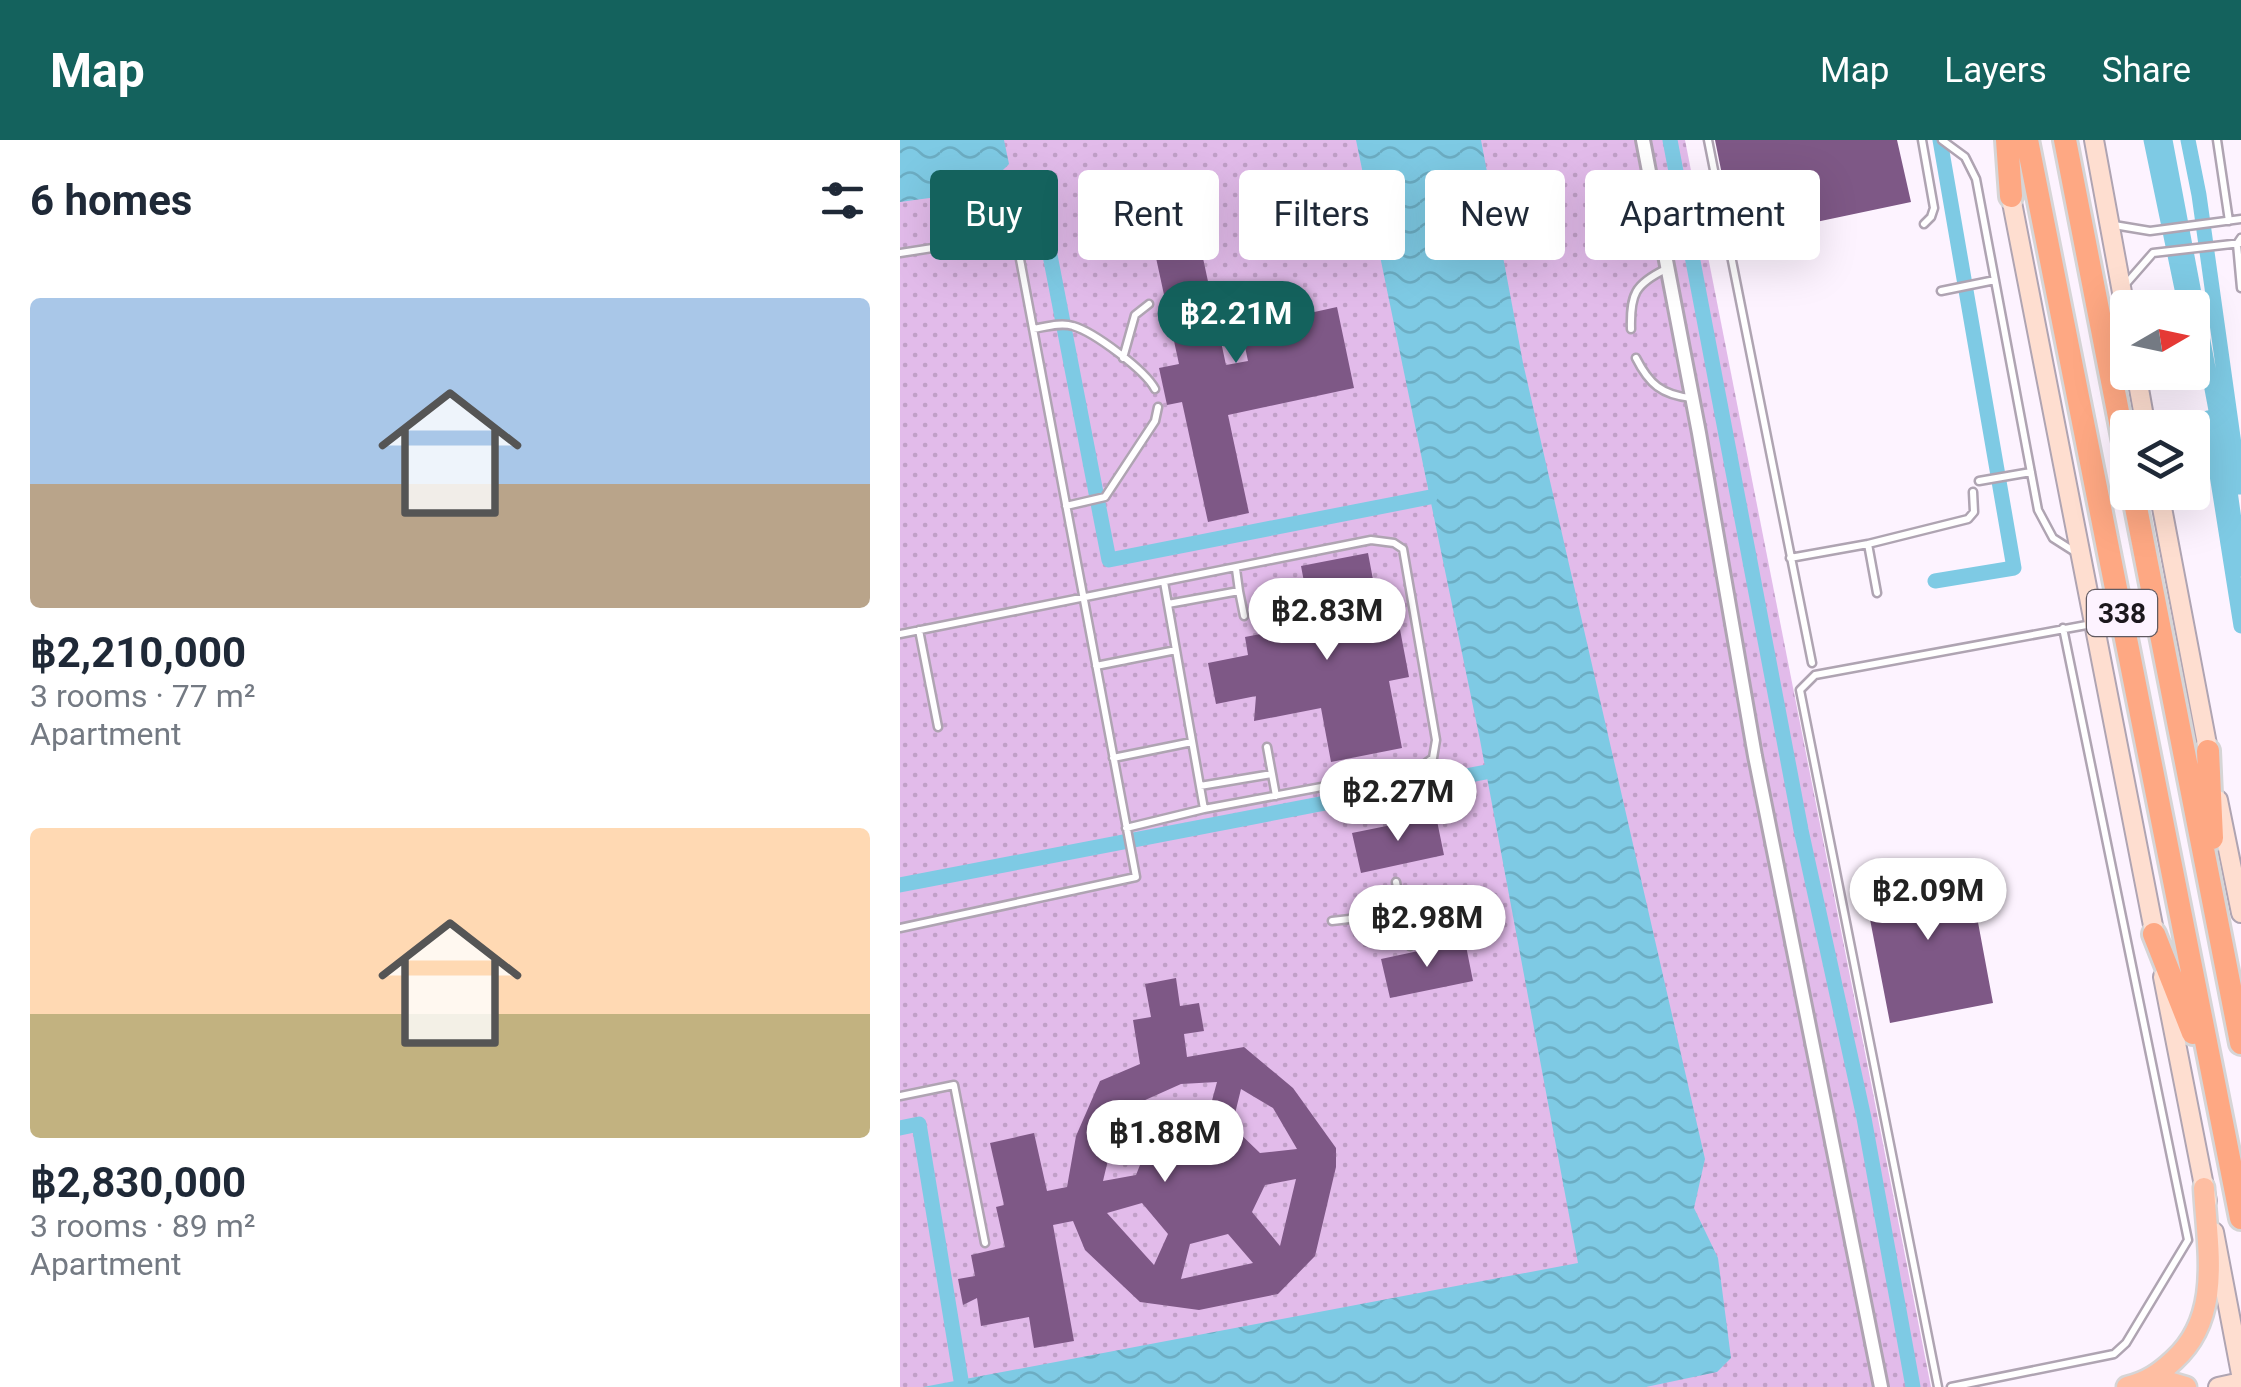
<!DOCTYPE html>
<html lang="en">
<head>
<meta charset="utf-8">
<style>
  :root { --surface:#fff; --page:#f6f6f7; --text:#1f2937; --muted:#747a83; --accent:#14625d }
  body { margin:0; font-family:Roboto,sans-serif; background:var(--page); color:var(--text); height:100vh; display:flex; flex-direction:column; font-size:38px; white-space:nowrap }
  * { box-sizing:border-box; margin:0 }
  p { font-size:32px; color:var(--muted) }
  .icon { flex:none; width:55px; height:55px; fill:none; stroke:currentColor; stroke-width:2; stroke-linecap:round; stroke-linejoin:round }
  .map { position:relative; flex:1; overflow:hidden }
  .panel { display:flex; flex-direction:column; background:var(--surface); width:900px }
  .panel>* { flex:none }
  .banner { position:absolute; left:30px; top:30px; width:950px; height:90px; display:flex; gap:20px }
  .needle { width:65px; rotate:81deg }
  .buttons { position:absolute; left:1210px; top:150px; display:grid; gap:20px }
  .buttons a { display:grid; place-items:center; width:100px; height:100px; border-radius:10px; background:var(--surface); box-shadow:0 10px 40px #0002; font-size:50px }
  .price { position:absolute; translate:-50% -85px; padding:0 22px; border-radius:35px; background:#fff; color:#222; font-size:32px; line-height:65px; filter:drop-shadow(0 2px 5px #0008) }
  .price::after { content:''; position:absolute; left:50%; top:60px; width:30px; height:22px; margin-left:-15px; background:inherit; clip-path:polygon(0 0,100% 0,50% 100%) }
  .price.selected { background:var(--accent); color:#fff }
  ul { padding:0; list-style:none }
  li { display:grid; align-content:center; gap:20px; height:530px; padding:0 30px }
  li span { display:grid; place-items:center; height:310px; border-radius:10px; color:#555 }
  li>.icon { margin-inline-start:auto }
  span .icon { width:180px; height:180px; fill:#fffc; stroke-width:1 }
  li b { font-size:42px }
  h2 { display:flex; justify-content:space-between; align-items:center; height:120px; padding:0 30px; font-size:42px }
  .chip { padding:0 35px; border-radius:10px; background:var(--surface); box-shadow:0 10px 40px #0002; font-size:35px; line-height:90px }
  .chip.selected { background:var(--accent); color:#fff }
  header { display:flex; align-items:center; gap:60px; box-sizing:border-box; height:140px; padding:0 50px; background:var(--accent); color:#fff }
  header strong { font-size:48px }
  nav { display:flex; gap:55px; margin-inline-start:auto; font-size:35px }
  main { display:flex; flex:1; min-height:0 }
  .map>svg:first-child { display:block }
  .grass { fill:url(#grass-dots) }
  .water { fill:url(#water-waves) }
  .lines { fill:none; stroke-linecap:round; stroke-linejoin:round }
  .canal { stroke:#7ecae4; stroke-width:15 }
  .building { fill:#7e5886; fill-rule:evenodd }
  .service-casing { stroke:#afa4b2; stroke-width:11 }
  .minor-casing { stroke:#afa4b2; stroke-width:18 }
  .secondary-casing { stroke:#afa4b2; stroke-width:22 }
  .primary-casing { stroke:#d6d5d6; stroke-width:25 }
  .trunk-casing { stroke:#d6d5d6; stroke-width:28 }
  .service { stroke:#fff; stroke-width:6 }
  .minor { stroke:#fff; stroke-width:12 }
  .secondary { stroke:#feded0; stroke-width:18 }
  .primary { stroke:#febea2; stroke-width:20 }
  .trunk { stroke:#fea883; stroke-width:22 }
  .labels { text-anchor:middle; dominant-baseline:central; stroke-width:8; stroke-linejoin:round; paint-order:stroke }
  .shield { fill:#fdf3ff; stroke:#605a61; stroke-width:2.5 }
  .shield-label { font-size:28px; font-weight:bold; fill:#1c181d }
</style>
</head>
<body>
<header>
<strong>Map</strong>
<nav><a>Map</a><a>Layers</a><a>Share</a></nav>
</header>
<main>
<section class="panel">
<h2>6 homes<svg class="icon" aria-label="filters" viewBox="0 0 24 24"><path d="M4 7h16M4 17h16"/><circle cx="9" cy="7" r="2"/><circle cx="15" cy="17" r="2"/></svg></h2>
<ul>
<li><span style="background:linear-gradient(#a9c7e8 60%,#b9a48a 0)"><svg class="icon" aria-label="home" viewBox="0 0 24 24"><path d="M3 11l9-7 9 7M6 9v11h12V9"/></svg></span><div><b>฿2,210,000</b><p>3 rooms · 77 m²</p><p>Apartment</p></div></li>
<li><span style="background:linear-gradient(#ffd9b3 60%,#c2b280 0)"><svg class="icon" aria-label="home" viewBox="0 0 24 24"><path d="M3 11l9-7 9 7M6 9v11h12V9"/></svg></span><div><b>฿2,830,000</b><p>3 rooms · 89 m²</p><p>Apartment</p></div></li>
</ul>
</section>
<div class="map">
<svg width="1341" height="1247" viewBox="0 0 1341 1247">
  <defs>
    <pattern id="grass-dots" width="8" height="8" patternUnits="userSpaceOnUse" patternTransform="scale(2.5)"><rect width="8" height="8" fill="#e2bbea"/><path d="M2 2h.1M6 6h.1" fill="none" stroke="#c1a0c8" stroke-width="1.8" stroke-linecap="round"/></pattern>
    <pattern id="water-waves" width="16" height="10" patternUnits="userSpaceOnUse" patternTransform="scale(2.5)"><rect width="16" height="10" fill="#7ecae4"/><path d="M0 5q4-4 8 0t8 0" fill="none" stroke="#6cadc3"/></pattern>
  </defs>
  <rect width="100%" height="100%" fill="#fdf3ff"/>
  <path class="grass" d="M0 0H785L1031 1247H0Z"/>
  <path class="water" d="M0 0H104L109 24C82 53 39 57 0 62Z
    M456 0H581L623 223 805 1019 794 1068 818 1118 831 1218 817 1232 746 1247H23L678 1123 580 600Z"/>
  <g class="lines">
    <path class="canal" d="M770 0 901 690 964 978 1013 1247
      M1251 0 1286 168
      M1265 0 1326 323 1341 429
      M1288 0 1299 55 1340 347
      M95 40 143 79 209 420 530 357
      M1308 278 1341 486
      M1035 441 1114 428 1040 0
      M0 745 586 632
      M0 988 19 984 61 1240"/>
  </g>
  <path class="building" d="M815 0H997L1011 62 835 99Z
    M295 81 326 225 348 221 341 188 437 167 454 248 328 275 349 373 308 382 282 262 267 265 259 228 279 224 250 90Z
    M468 413 481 482 498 479 509 537 489 541 502 608 431 622 421 568 354 581 356 556 316 564 308 523 348 515 345 497 412 484 401 426Z
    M536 676 544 715 461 733 452 693Z
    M1067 723 1093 863 990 883 963 743Z
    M565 801 573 841 490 858 481 819Z
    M276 838 280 866 299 863 304 891 284 894 287 917 344 907 393 948 436 1008V1027L415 1116 378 1154 299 1170 240 1162 185 1110 173 1081 153 1085 174 1201 134 1208 129 1177 81 1186 77 1158 63 1165 58 1139 75 1136 71 1115 105 1107 96 1067 104 1065 90 1003 134 993 147 1051 167 1047 176 996 200 941 240 924 233 880 251 877 245 844ZM317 942 307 979 264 988 243 961 281 944ZM341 949 373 968 397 1009 360 1013 332 986ZM217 982 246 1010 236 1035 203 1041ZM396 1039 380 1106 352 1072 365 1045ZM242 1063 268 1094 254 1125 207 1073ZM328 1094 353 1123 281 1139 290 1104Z"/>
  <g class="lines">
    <g class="service-casing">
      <path id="service" d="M808 0 912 523
        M1022 0 1034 68 1031 77 1024 84
        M1042 0 1065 17 1076 39 1138 370 1153 398 1175 412
        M1317 0 1329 81
        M1214 85 1250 91 1341 79
        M1341 98 1337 104 1341 148
        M0 113 97 98 107 99 119 114 236 737 0 788
        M1225 145 1253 113 1341 103
        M1041 151 1095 140
        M133 189C145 187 161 182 173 186 194 192 245 230 255 249
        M731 189C730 154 735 144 766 129
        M223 218 235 175 249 164
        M736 218C749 244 762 255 791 258
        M1079 341 1131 332
        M166 366 205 357 255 281 258 267
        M968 404 1068 379 1074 372 1073 352
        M890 418 968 404 977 453
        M264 442 304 669
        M339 451 344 476
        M268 464 339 451 336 429
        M19 490 38 587
        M0 494 471 400 494 403 503 409 536 600 533 618 518 629 304 669 226 688
        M196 526 276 510
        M367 607 376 656
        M213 618 292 602
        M300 646 372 634
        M496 742 502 773
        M432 781 502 773 510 806
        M0 956 54 945 85 1103
        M1038 1247 900 550 915 535 1192 484
        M1051 1247 1214 1214 1226 1203 1288 1100 1163 488"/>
    </g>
    <g class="minor-casing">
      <path id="minor" d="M743 0 799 293 855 616 981 1247"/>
    </g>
    <g class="secondary-casing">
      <path id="secondary" d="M1194 0 1228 185
        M1109 47 1257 806
        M1236 232 1246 288
        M1259 352 1310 620
        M1318 660 1341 773
        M1263 837 1307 1061
        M1314 1092 1341 1234
        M1318 1247 1341 1242"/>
    </g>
    <g class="primary-casing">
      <path id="primary" d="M1247 1242H1269L1286 1247
        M1227 1247C1247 1242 1259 1234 1274 1220 1323 1176 1307 1107 1304 1048"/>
    </g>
    <g class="trunk-casing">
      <path id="trunk" d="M1107 0 1111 56
        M1127 0 1341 1078
        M1165 0 1228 323
        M1233 352 1341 903
        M1308 611 1312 698
        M1254 794 1293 893"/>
    </g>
    <use href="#service" class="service"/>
    <use href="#minor" class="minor"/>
    <use href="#secondary" class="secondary"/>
    <use href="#primary" class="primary"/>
    <use href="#trunk" class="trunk"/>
  </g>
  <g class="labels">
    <rect class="shield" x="1187" y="450" width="70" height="46" rx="8"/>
    <g class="shield-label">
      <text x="1222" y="473">338</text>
    </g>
  </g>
</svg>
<div class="buttons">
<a><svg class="needle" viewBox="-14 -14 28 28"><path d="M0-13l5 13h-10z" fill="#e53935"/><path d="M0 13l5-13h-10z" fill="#747a83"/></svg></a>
<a><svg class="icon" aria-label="layers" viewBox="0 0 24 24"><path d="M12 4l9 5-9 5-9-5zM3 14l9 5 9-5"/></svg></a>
</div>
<b class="price selected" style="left:336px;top:226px">฿2.21M</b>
<b class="price" style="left:427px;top:523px">฿2.83M</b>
<b class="price" style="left:498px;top:704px">฿2.27M</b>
<b class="price" style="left:1028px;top:803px">฿2.09M</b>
<b class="price" style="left:527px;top:830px">฿2.98M</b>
<b class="price" style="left:265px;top:1045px">฿1.88M</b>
<div class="banner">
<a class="chip selected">Buy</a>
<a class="chip">Rent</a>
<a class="chip">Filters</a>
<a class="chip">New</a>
<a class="chip">Apartment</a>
</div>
</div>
</main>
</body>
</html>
